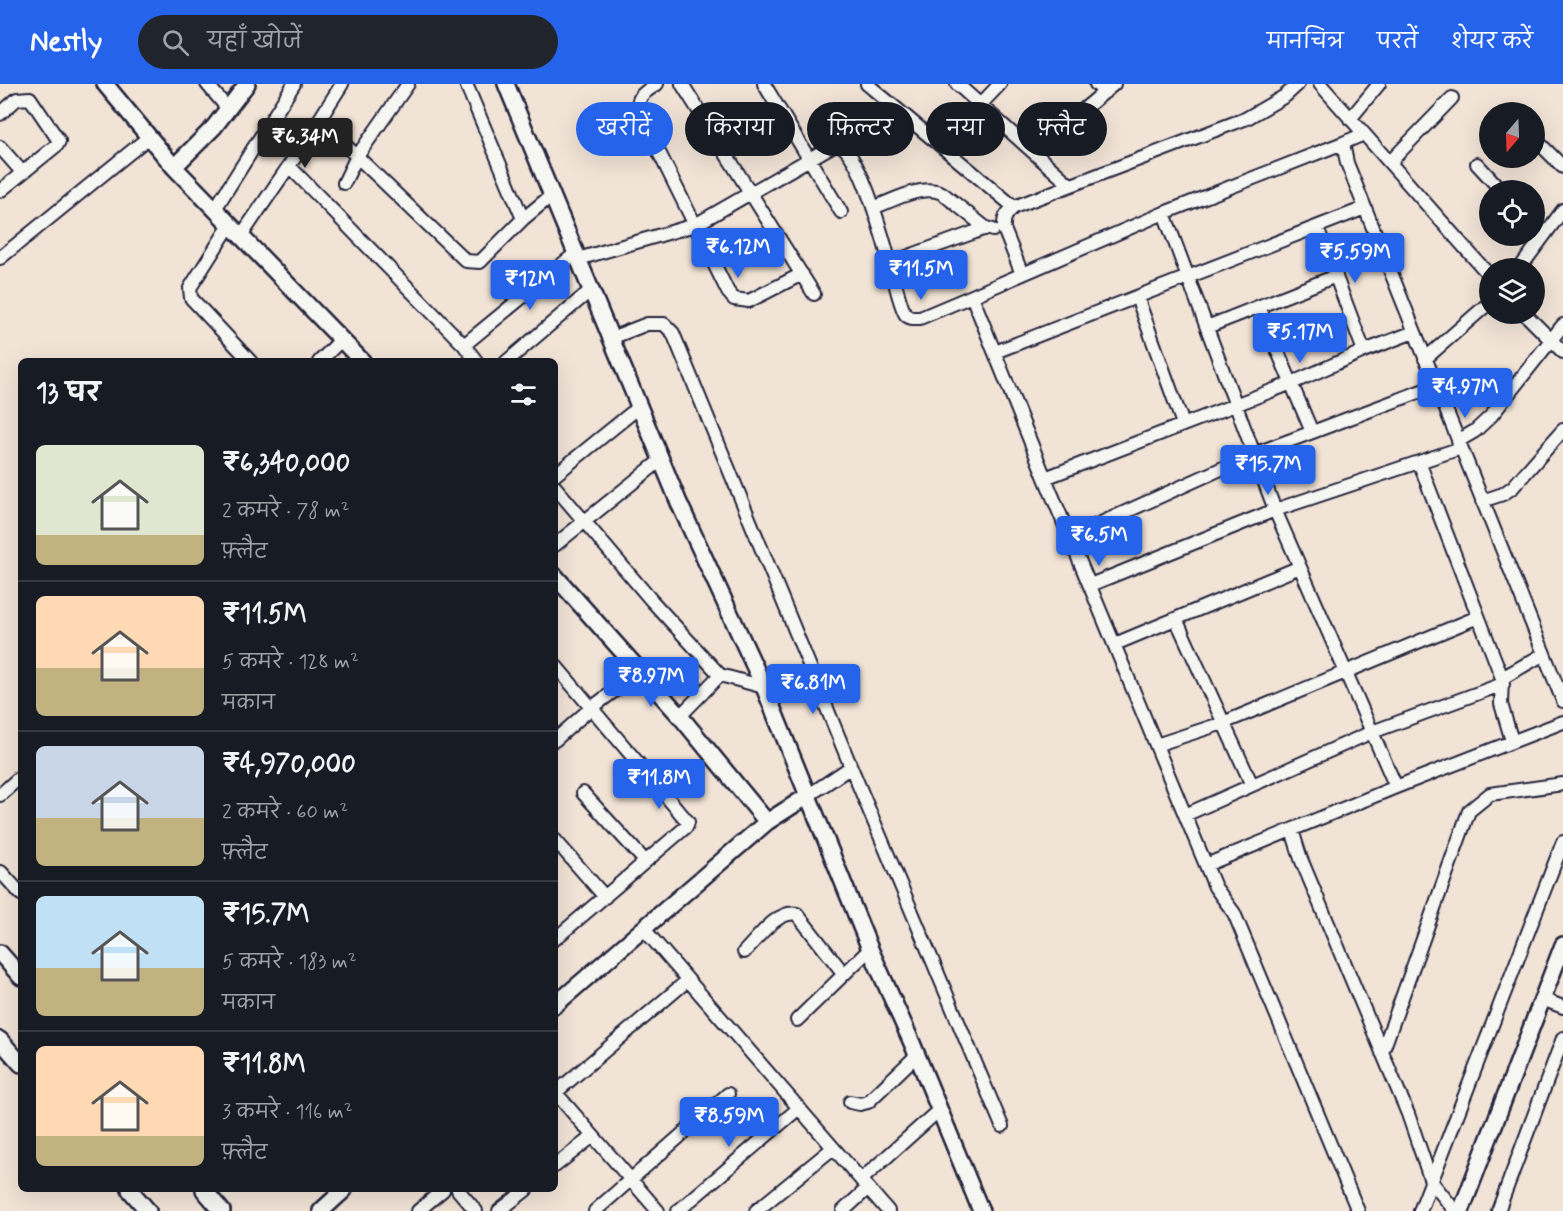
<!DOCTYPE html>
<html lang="hi">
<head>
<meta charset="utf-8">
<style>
  :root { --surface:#171b24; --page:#20242c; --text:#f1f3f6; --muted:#9ea1a6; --line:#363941; --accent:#2563eb }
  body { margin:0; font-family:Mynerve,"Playpen Sans Deva",sans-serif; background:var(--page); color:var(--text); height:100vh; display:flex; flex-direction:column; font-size:22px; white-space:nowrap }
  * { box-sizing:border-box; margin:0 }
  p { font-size:20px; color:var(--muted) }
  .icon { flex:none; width:33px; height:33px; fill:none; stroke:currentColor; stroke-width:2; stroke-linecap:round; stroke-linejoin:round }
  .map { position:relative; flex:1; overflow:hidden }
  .details { position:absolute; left:18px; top:274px; width:540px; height:834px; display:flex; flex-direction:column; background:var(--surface); border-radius:9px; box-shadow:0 6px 24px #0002 }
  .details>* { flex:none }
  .hud { position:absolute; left:576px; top:18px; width:570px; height:54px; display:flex; gap:12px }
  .needle { width:39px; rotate:199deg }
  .fabs { position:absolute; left:1479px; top:18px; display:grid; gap:12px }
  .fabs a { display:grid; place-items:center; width:66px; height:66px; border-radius:50%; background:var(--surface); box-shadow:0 6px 24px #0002; font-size:30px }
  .price { position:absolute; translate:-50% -51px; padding:0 14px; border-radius:6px; background:var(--accent); color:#fff; font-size:20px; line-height:39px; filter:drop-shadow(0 2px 3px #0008) }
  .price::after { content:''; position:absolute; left:50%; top:36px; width:18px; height:14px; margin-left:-9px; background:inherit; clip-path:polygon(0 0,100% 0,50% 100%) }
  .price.current { background:#222; color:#fff }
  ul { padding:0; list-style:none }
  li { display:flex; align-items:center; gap:18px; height:150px; padding:0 18px }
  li+li { border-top:2px solid var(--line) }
  li span { display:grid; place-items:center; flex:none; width:168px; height:120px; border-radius:9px; color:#555 }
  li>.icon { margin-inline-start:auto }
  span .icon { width:72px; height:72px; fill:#fffc; stroke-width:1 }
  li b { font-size:26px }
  h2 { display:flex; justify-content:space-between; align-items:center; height:72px; padding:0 18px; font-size:26px }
  .pill { padding:0 21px; border-radius:27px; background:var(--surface); box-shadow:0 6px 24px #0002; font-size:21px; line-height:54px }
  .pill.current { background:var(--accent); color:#fff }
  header { display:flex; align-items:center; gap:36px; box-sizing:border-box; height:84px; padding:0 30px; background:var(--accent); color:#fff }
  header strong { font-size:28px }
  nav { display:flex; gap:33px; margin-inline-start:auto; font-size:21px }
  .search { width:420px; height:54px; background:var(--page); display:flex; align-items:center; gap:15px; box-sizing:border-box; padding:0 21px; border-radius:33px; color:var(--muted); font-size:22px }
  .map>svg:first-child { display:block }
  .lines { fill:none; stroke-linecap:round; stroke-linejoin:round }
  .minor-casing { stroke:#22223b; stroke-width:16 }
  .tertiary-casing { stroke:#22223b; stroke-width:20 }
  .minor { stroke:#f6f6f2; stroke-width:12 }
  .tertiary { stroke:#f6f6f2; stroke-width:15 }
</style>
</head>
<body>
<header>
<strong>Nestly</strong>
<div class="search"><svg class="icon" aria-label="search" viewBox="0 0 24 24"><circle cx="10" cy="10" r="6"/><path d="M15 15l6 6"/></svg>यहाँ खोजें</div>
<nav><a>मानचित्र</a><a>परतें</a><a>शेयर करें</a></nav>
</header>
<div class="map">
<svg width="1563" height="1127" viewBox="0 0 1563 1127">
  <rect width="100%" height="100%" fill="#f1e3d6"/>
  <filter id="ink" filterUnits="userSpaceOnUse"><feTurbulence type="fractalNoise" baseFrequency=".0167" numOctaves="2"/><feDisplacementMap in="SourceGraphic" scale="12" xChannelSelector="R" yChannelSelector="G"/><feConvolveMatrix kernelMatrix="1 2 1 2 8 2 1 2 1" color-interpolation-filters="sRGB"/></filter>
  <g filter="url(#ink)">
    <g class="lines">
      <g class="minor-casing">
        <path id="minor" d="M207 0 228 25
          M466 0 523 135
          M682 0 814 210
          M764 0 841 128
          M867 0 1014 123
          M957 0 1070 101
          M1096 0 1105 8
          M1320 0 1490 192
          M980 21 1000 0
          M0 30 17 15 30 14 59 57 57 61 0 107
          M1350 35 1379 0
          M319 36 466 177 480 178 523 135 552 111
          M1534 54 1563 83
          M1343 59 1347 79 1563 617
          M0 63 22 88
          M1033 68 1114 0
          M1390 78 1452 14
          M1477 80 1501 106
          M289 82 464 261 477 278
          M344 99 356 74 408 0
          M875 123C894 116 922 100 942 109L986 144 993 146
          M215 125 294 0
          M1164 129 1275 426 1396 703
          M230 141 190 204 191 214 251 278
          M1317 143 1364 267
          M241 152 304 60 342 0
          M0 174 149 53
          M578 175 695 141 638 26C637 11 645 8 657 0
          M890 179C893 189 900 224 906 231 910 235 915 234 920 234L972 212
          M1520 184 1563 126
          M802 190 749 217 734 215 728 208 695 141 832 62 838 60C861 69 883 155 890 179L986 144
          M1022 190 1004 145C1003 134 1006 130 1014 123L1247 34 1285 12 1298 0
          M1137 213 1183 340
          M1259 223 1312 348
          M1525 230 1563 268
          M1207 243 1336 192
          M611 254 647 240H664L673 249 851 683 1002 1042
          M464 261 576 169
          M995 268 1365 124
          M1425 275 1490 218
          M319 278 341 256
          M506 278 591 206
          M1458 357 1475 347 1491 332 1563 241
          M1419 378 1502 594 1501 620 1512 657
          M555 391 639 323
          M1045 394 1292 299 1364 267 1414 248
          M555 403 652 517 720 591 764 603
          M1482 417 1503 410 1513 403 1563 346
          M1070 453 1254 370 1435 302
          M555 461 661 376
          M1090 501 1275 426 1461 364
          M1176 535 1252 701
          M1115 560 1300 483
          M555 581 688 738 686 743 555 855
          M1502 594 1544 570
          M680 632 720 591
          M555 656 590 625 641 587
          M1156 661 1223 639 1478 533
          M583 709 645 777
          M0 711 21 692
          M809 711 851 683
          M1185 731 1372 648 1503 600
          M1292 746 1301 775 1408 1030 1431 1097 1455 1127
          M555 756 605 813
          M1206 781 1396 703 1563 638
          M1 788 21 810
          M643 844 888 1127
          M744 868C757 855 778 825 797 830L844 890
          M1542 915 1563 923
          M797 936 870 865
          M1382 969 1469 727 1490 710 1563 700
          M555 1008 658 1127
          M555 1009 688 896
          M850 1018 860 1020 868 1018 917 971
          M555 1082 593 1052
          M861 1096 939 1026
          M458 1106 476 1127
          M418 1127 443 1106
          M499 1127 526 1106
          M595 1127 728 1010
          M678 1127 799 1024
          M756 1127 833 1064
          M843 1127 868 1104
          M1358 1127 1234 829 1215 803 1045 394 972 212 1164 129 1343 59 1364 50
          M1420 1127 1563 758
          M1498 1127 1563 954"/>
      </g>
      <g class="tertiary-casing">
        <path id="tertiary" d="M105 0 174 83 363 278
          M506 0 679 419 764 603 870 865 912 959 981 1127
          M174 83 214 43 247 0
          M555 492 680 632 767 738
          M0 869 21 893
          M555 921 767 738 809 711
          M0 956 21 980
          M130 1106 148 1127
          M204 1106 222 1127
          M321 1127 344 1106
          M1461 1127 1563 861"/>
      </g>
      <use href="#minor" class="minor"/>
      <use href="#tertiary" class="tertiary"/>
    </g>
  </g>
</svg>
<div class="fabs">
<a><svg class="needle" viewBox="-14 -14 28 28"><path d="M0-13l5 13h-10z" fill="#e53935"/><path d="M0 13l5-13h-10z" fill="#9ea1a6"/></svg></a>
<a><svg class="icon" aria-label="locate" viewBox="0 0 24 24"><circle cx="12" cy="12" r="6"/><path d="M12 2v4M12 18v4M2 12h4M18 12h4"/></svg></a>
<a><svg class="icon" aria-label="layers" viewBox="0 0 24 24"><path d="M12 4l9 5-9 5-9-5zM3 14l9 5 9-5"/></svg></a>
</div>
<b class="price current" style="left:305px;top:85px">₹6.34M</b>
<b class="price" style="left:738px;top:195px">₹6.12M</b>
<b class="price" style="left:1355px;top:200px">₹5.59M</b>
<b class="price" style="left:921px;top:217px">₹11.5M</b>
<b class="price" style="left:530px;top:227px">₹12M</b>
<b class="price" style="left:1300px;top:280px">₹5.17M</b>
<b class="price" style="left:1465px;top:335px">₹4.97M</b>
<b class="price" style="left:1268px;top:412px">₹15.7M</b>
<b class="price" style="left:1099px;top:483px">₹6.5M</b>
<b class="price" style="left:651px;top:624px">₹8.97M</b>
<b class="price" style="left:813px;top:631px">₹6.81M</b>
<b class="price" style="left:659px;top:726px">₹11.8M</b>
<b class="price" style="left:729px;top:1064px">₹8.59M</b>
<div class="hud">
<a class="pill current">खरीदें</a>
<a class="pill">किराया</a>
<a class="pill">फ़िल्टर</a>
<a class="pill">नया</a>
<a class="pill">फ़्लैट</a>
</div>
<section class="details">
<h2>13 घर<svg class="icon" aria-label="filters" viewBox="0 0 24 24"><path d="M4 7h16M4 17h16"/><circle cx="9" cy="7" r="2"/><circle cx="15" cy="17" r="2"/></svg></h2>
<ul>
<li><span style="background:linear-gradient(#dfe7d0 75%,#c2b280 0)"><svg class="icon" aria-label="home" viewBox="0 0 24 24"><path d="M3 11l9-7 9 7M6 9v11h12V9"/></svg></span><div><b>₹6,340,000</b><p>2 कमरे · 78 m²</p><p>फ़्लैट</p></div></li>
<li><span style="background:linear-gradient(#ffd9b3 60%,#c2b280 0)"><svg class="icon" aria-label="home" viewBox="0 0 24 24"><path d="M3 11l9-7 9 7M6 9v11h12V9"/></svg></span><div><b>₹11.5M</b><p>5 कमरे · 128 m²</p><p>मकान</p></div></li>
<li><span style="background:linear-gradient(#c9d6e8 60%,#c2b280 0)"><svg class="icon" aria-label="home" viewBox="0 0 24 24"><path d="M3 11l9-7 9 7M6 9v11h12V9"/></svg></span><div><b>₹4,970,000</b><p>2 कमरे · 60 m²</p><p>फ़्लैट</p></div></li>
<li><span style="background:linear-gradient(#bfe0f5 60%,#c2b280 0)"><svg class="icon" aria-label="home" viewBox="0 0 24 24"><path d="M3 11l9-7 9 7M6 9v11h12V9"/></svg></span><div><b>₹15.7M</b><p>5 कमरे · 183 m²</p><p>मकान</p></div></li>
<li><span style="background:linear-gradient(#ffd9b3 75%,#c2b280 0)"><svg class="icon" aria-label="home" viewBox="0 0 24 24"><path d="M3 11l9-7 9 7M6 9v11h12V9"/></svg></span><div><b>₹11.8M</b><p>3 कमरे · 116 m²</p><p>फ़्लैट</p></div></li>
</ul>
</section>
</div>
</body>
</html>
